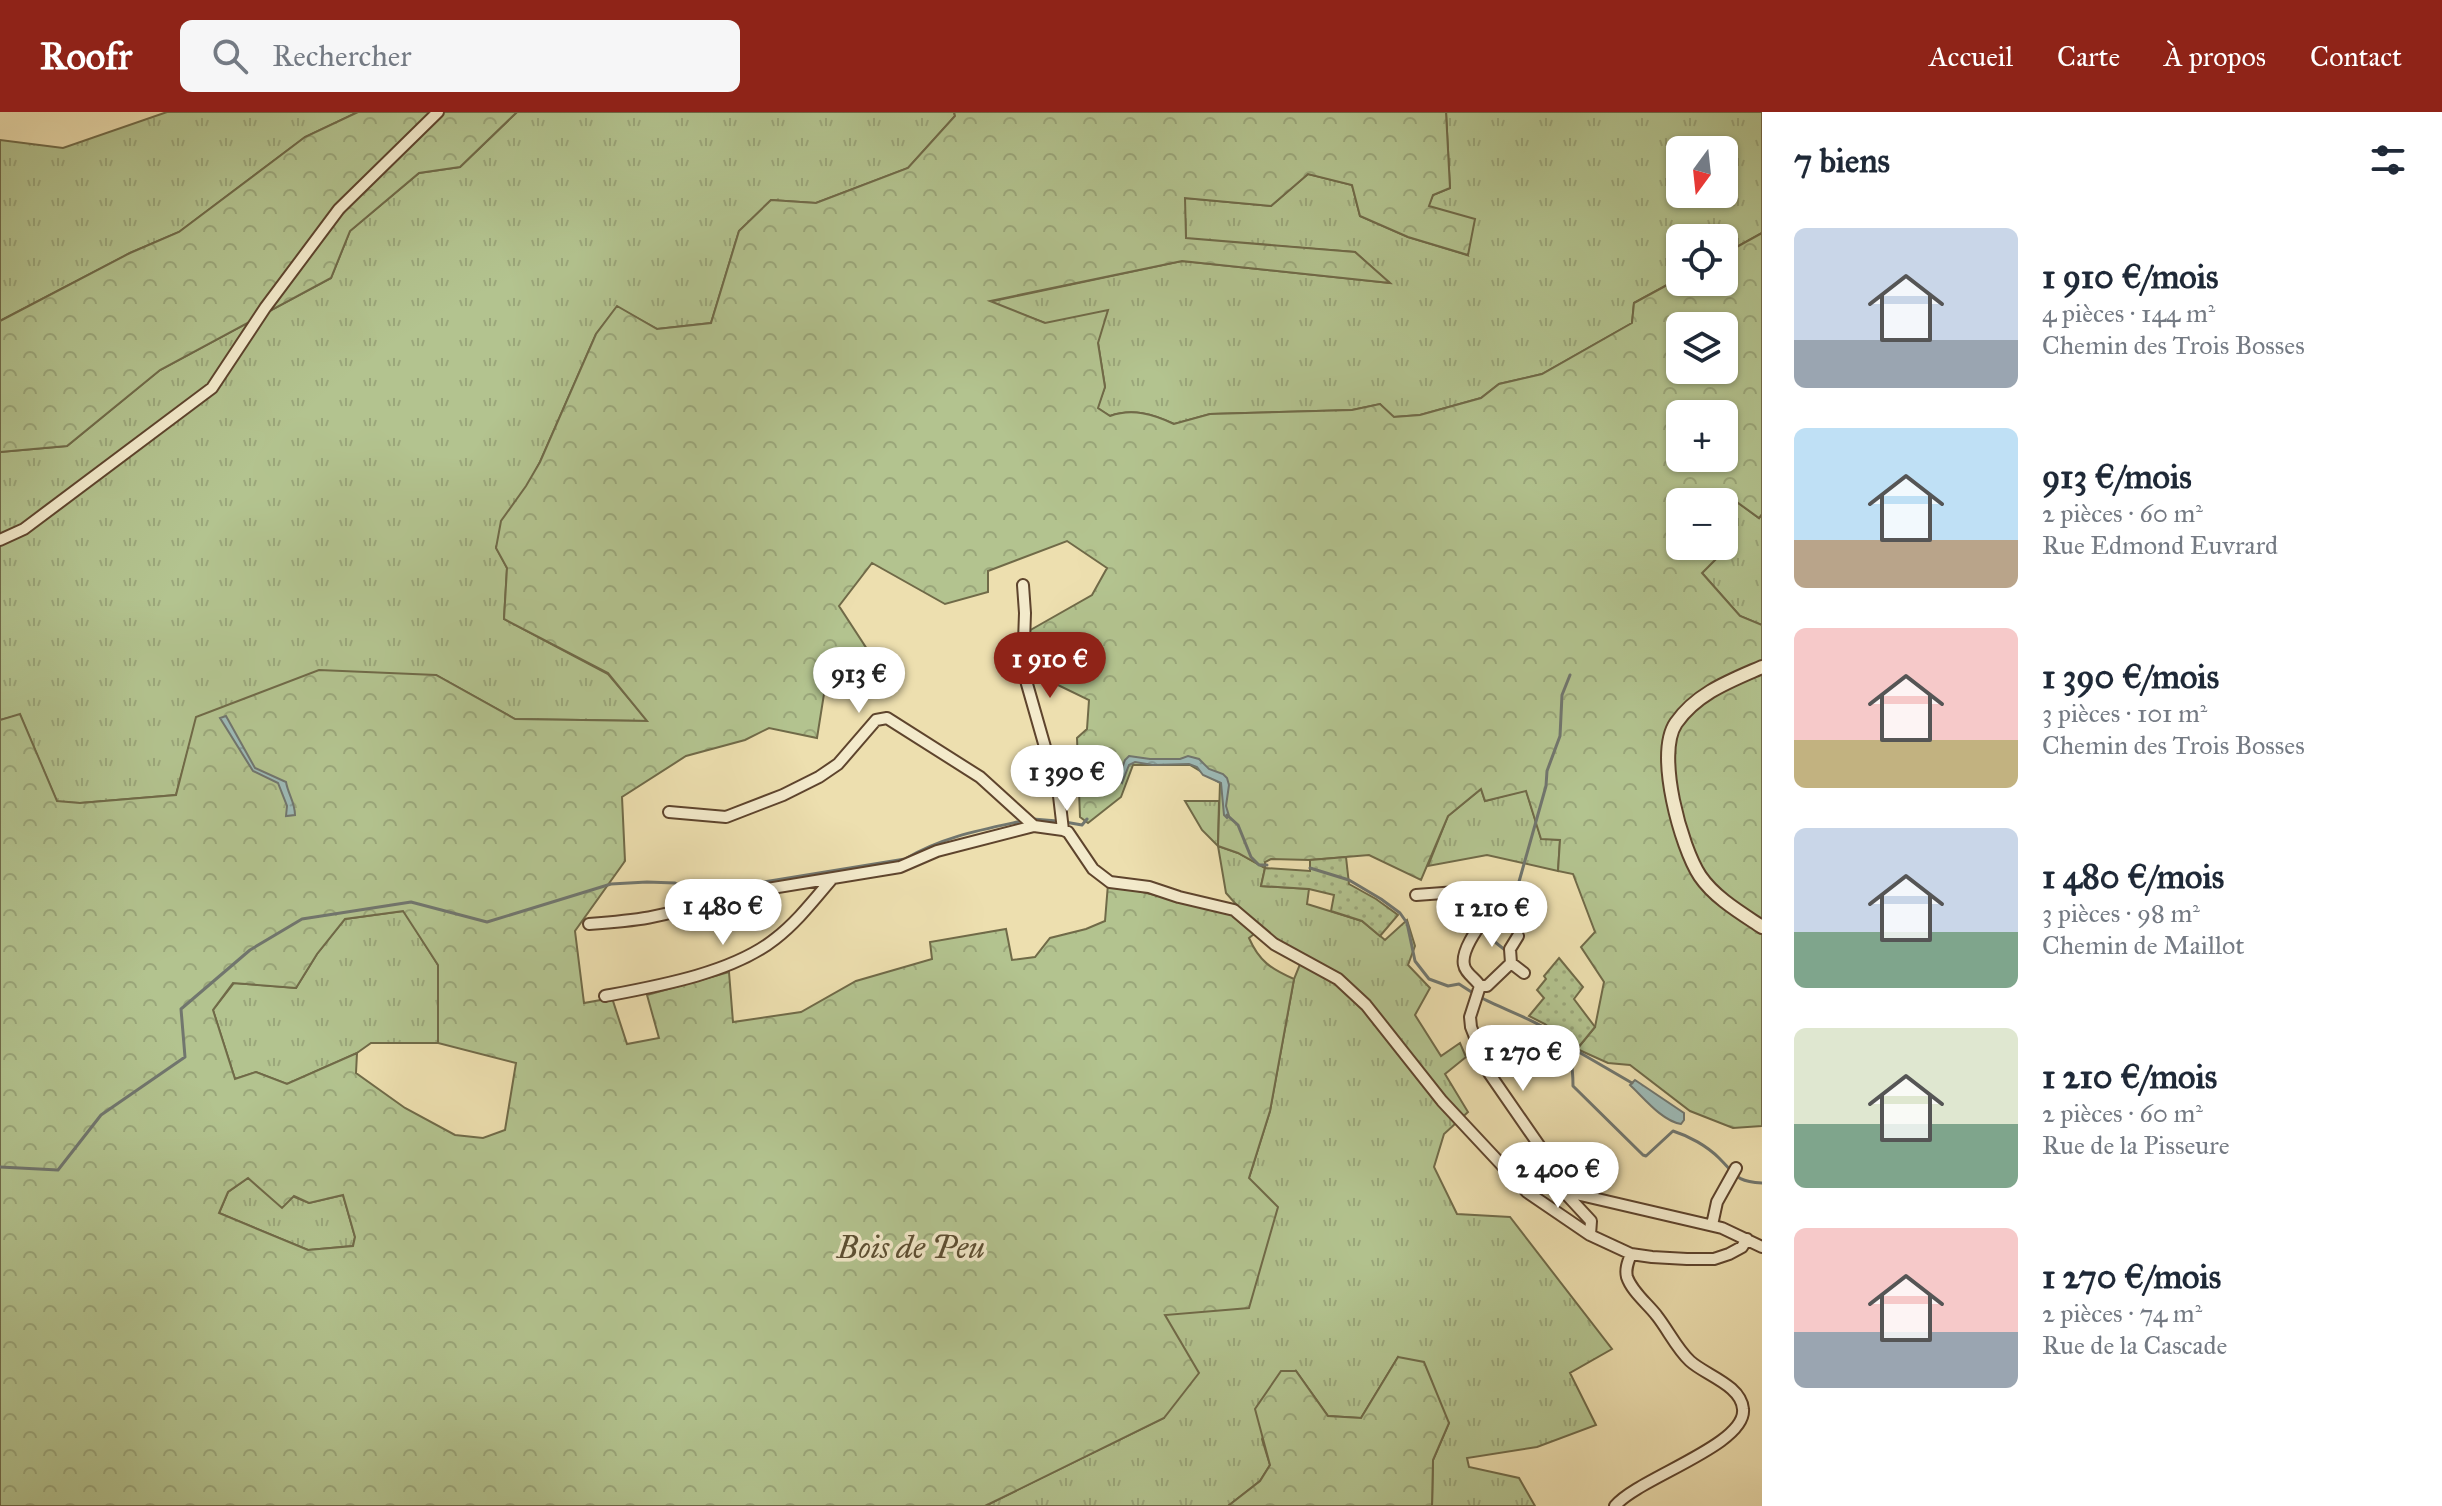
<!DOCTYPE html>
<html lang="fr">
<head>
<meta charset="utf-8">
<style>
  :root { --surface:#fff; --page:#f6f6f7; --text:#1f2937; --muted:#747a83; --accent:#8f2418 }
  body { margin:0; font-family:"IM FELL Great Primer",serif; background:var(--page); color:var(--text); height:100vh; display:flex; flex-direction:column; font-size:30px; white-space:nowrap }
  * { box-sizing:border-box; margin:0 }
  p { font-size:26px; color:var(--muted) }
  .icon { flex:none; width:44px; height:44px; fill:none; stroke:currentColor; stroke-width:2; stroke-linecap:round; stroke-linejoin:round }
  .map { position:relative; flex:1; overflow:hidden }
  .details { display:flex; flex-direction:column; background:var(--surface); width:680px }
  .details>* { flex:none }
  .needle { width:52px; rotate:195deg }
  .fabs { position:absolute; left:1666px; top:24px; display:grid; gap:16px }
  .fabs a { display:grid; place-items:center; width:72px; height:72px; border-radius:12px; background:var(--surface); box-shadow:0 2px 6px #0004; font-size:40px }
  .price { position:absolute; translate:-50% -68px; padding:0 18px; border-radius:28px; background:#fff; color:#222; font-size:26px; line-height:52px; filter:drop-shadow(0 2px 4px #0008) }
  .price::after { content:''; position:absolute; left:50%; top:48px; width:24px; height:18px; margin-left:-12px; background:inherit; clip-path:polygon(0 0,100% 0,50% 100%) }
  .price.active { background:var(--accent); color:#fff }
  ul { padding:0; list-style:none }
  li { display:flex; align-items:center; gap:24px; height:200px; padding:0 32px }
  li span { display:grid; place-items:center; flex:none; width:224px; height:160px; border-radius:12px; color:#555 }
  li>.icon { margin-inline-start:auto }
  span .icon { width:96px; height:96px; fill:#fffc; stroke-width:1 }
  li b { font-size:34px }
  h2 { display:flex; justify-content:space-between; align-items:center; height:96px; padding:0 32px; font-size:34px }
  header { display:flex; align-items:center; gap:48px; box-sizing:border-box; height:112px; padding:0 40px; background:var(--accent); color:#fff }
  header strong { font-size:38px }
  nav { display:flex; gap:44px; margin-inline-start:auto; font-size:28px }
  .search { width:560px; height:72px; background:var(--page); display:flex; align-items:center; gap:20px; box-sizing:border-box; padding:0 28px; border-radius:12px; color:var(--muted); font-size:30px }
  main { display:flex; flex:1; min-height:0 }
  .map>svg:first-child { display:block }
  .grass { fill:url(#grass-tufts); stroke:#706a48; stroke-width:2; fill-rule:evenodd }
  .forest { fill:url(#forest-crowns); stroke:#706a48; stroke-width:2; fill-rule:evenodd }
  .garden { fill:url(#garden-dots); stroke:#706a48; stroke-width:2 }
  .water { fill:url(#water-ripples); stroke:#71766e; stroke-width:2 }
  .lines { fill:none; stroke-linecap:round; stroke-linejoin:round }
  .stream { stroke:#71766e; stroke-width:3 }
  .minor-casing { stroke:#5e442d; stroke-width:14 }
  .tertiary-casing { stroke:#5e442d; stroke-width:16 }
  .minor { stroke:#f3eacb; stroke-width:10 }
  .tertiary { stroke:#f3eacb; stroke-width:12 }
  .labels { text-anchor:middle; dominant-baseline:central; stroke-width:7; stroke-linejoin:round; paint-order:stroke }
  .park-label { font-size:32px; font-style:italic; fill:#5d4f33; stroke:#f3eacb }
</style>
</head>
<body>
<header>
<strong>Roofr</strong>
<div class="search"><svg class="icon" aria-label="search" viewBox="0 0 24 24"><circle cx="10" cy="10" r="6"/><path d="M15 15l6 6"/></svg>Rechercher</div>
<nav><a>Accueil</a><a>Carte</a><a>À propos</a><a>Contact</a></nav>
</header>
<main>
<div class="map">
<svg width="1762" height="1394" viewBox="0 0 1762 1394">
  <defs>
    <pattern id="grass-tufts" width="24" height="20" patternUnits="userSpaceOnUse" patternTransform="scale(2)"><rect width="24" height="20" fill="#b3c38f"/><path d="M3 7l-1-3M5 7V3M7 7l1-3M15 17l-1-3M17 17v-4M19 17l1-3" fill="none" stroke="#9aa67a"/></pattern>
    <pattern id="forest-crowns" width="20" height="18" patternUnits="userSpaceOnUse" patternTransform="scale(2)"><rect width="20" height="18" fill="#b3c38f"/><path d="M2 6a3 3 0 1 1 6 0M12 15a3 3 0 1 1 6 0" fill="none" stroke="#9aa67a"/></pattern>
    <pattern id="garden-dots" width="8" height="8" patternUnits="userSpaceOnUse" patternTransform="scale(2)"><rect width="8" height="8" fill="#b3c38f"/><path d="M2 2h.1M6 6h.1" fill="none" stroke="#9aa67a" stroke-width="1.8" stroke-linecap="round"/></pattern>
    <pattern id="water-ripples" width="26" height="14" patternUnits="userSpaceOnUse" patternTransform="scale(2)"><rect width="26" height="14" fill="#9dbab6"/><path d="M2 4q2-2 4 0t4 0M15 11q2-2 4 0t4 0" fill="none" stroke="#889f9b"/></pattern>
  </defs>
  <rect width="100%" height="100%" fill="#eddfaf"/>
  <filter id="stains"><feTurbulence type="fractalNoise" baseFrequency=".0025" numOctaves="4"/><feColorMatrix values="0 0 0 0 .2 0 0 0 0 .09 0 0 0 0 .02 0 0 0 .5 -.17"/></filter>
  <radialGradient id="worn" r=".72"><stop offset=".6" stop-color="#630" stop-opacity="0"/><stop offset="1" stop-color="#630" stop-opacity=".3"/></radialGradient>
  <path class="grass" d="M167 0H358L305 25 179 120 130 141 0 209V28L63 36Z
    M517 0H954L955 4 908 56 816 91 771 88 739 119 711 211 657 217 617 195 596 222 540 350 496 435 507 456 504 507 608 562 648 609 515 607 436 563 197 605 176 683 80 691 57 690 20 603 0 608V340L67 334 160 258 331 166 350 119 419 61 460 55Z
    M1446 0H1762V121L1724 142V126H1680V166L1634 191 1632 211 1542 262 1499 272 1481 286 1420 303 1393 305 1380 292 1352 298 1210 302 1174 312C1153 302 1132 296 1110 304L1097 296 1105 275 1098 231 989 190 1182 149 1389 171 1355 140 1186 127 1184 86 1271 94 1308 62 1352 73 1360 104 1408 125 1467 143 1428 94 1433 83 1450 76ZM1680 38H1724V82H1680Z
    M1723 380 1759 406 1762 402V513L1740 504 1702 461 1725 438 1721 434H1724V390H1713Z
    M1481 677 1485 689 1526 678 1541 726 1560 728 1558 759 1487 743 1428 754 1448 704Z
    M1185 689H1219L1218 734 1238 741 1265 756 1261 774 1309 777 1307 792 1362 809 1385 828 1407 808 1415 834 1408 853 1430 876 1415 903 1441 944 1460 931 1466 945 1445 962 1468 1000 1444 1022 1434 1055 1457 1102 1510 1105 1612 1237 1570 1261 1596 1313 1537 1335 1467 1346 1469 1355 1519 1366 1535 1394H1432L1433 1348 1449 1311 1398 1245 1361 1306 1328 1304 1296 1259 1262 1327 1270 1353 1260 1369 1228 1394H985L1164 1306V1203L1249 1066 1270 999 1294 867 1303 845 1259 818 1226 781 1218 734 1202 718Z
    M404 799 438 853V931H371L357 941 287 972 256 960 235 967 213 898 234 871 296 876 317 842 345 807Z
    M248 1066 309 1091 343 1083 355 1125 353 1134 308 1138 219 1101 228 1080Z"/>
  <path class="forest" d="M358 0H517L460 55 419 61 350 119 331 166 160 258 67 334 0 340V209L130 141 179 120 305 25Z
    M954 0H1446L1450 76 1433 83 1429 94 1475 107 1468 143 1408 125 1360 104 1352 73 1308 62 1271 94 1185 86 1186 126 1355 140 1390 171 1182 149 990 189 1045 211 1108 198 1098 231 1105 275 1098 296 1110 304C1132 296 1153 302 1174 312L1210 302 1352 298 1380 292 1394 305 1420 303 1481 286 1499 272 1542 262 1632 211 1634 191 1680 166V170H1724V142L1762 121V402L1759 406 1723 380 1713 390H1680V434H1721L1725 438 1702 461 1740 504 1762 513V550L1709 573 1683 594 1665 624 1697 768 1762 821V1014L1733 1016 1690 999 1630 953 1608 951 1577 937 1595 915 1604 870 1581 835 1595 820 1573 762 1558 759 1560 728 1541 727 1526 679 1485 689 1481 677 1448 704 1421 768 1369 743 1310 748 1271 747 1265 750V756L1238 741 1218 734 1220 671 1190 653H1133L1121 685 1088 711 1080 705 1077 626 1087 617 1089 588 1058 573 1029 565 1027 520 1092 483 1107 456 1067 429 988 459V480L945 492 872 451 839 494 867 537 827 563 817 626 769 616 745 628 686 644 622 685 625 749 575 819 584 891 612 886 627 932 659 926 647 883 729 860 733 910 801 900 856 869 932 847 930 830 1006 817 1012 848 1035 845 1050 826 1086 817 1105 809 1108 772 1228 800 1254 822 1249 826C1259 849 1271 857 1294 867L1270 999 1249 1066 1278 1095 1249 1196 1165 1203 1199 1261 1164 1306 985 1394H0V608L20 602 57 689 80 691 176 683 196 605 319 558 436 563 515 607 647 609 608 561 504 507 507 456 496 436 501 409 526 374 540 350 596 222 617 194 657 217 711 211 739 119 771 88 816 91 908 56 955 4ZM1680 214H1724V258H1680ZM1680 302H1724V346H1680ZM403 799 438 853V931L516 951 505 1018 483 1026 455 1023 405 996 356 961 357 941 287 972 256 960 235 967 213 898 233 871 296 876 317 842 345 807ZM248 1066 282 1096 294 1084 309 1091 343 1083 355 1125 353 1134 308 1138 219 1101 228 1080Z
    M1762 561V809C1742 796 1719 782 1705 762 1686 734 1661 644 1681 614 1699 585 1732 574 1762 561Z
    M1398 1245 1424 1250 1449 1311 1433 1348 1432 1394H1228L1260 1369 1270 1353 1255 1297 1281 1259H1296L1328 1304 1361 1306Z"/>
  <path class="garden" d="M1346 745 1349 772 1376 787 1398 803 1380 824 1362 809 1331 799 1334 783 1309 777 1261 774 1265 756 1310 759V748Z
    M1559 846 1583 875 1574 887 1595 915 1577 937 1545 912 1529 904 1544 886 1537 878 1546 867 1544 864Z"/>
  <path class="water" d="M226 604 255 656 286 670C288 682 295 690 295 703L286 704 287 694 278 671 253 659 220 606Z
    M1129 644 1150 647H1180L1188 644 1199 647 1209 657 1223 662 1227 666 1229 673 1226 694 1229 704 1227 706 1224 703 1221 671 1203 663 1197 655 1189 652 1153 653 1135 650 1129 653 1122 671 1118 667 1125 648Z
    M1635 968 1684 1001V1008L1681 1012C1662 1009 1644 986 1630 973Z"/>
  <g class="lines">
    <path class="stream" d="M1227 703 1238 713 1251 745 1259 753H1267
      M1033 707 1057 709
      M1065 710 1082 713 1087 707
      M1310 756 1349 768 1381 787 1400 801 1407 811 1415 849 1429 867 1448 874 1459 872 1473 881
      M1505 838 1490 826 1505 811 1511 798 1546 674 1547 659 1560 624 1562 583 1570 563
      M1480 885C1501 897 1551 913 1564 931 1572 942 1573 960 1573 974L1643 1043 1646 1044 1673 1019C1689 1024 1707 1034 1719 1046 1736 1063 1736 1070 1762 1071
      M1577 939 1632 971
      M0 1055 58 1058 101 1003 185 945 181 897 250 838 302 807 411 790 487 810 611 772 647 770 675 771 691 780 708 779 905 747C942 725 980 718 1022 709"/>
    <g class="minor-casing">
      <path id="minor" d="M0 428 24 417 212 276 265 196 339 97 438 0
        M1023 473 1025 501 1023 558 1059 684 1063 718
        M669 700 726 705 783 683 819 665 838 652 876 608 887 606 980 665 1034 714
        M1416 783 1484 778 1493 780 1496 785 1494 793C1485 807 1460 836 1464 853 1465 861 1476 867 1480 874L1470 905 1471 915 1489 961 1570 1078 1576 1082 1722 1116 1762 1135
        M589 812C630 809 669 806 706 787L900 755 937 739 1034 714 1063 718 1068 720 1093 757 1110 770 1149 775 1179 785 1234 798 1274 832 1338 867 1366 893 1442 989 1527 1080 1590 1123 1631 1142 1652 1145 1687 1147H1714L1729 1142 1742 1135 1747 1127
        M1511 851 1524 861
        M1480 874H1487L1511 851 1510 837 1518 824
        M605 884C658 874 732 861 775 827 797 810 813 789 831 768
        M1565 1076 1566 1082 1591 1109 1590 1123
        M1712 1113 1717 1090 1736 1056
        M1615 1394C1638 1366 1747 1333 1743 1297 1741 1273 1705 1263 1690 1249 1677 1237 1668 1218 1657 1204 1648 1192 1632 1180 1627 1165 1625 1157 1628 1150 1631 1142"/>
    </g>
    <g class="tertiary-casing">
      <path id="tertiary" d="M1762 555C1730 569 1697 581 1676 611 1655 642 1681 735 1700 764 1715 786 1741 801 1762 815"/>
    </g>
    <use href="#minor" class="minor"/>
    <use href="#tertiary" class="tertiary"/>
  </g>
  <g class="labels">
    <g class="park-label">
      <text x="911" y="1135">Bois de Peu</text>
    </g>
  </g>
  <rect width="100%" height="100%" filter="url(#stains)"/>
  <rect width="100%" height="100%" fill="url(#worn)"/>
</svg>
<div class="fabs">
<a><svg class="needle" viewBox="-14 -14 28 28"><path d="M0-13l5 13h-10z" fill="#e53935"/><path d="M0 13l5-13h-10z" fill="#747a83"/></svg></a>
<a><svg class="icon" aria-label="locate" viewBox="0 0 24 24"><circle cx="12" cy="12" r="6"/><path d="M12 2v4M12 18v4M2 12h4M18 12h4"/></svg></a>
<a><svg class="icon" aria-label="layers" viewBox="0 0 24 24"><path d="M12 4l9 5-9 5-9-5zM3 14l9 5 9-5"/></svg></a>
<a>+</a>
<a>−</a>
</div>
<b class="price active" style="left:1050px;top:588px">1 910 €</b>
<b class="price" style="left:859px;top:603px">913 €</b>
<b class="price" style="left:1067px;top:701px">1 390 €</b>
<b class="price" style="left:723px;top:835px">1 480 €</b>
<b class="price" style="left:1492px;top:837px">1 210 €</b>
<b class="price" style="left:1523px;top:981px">1 270 €</b>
<b class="price" style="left:1558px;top:1098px">2 400 €</b>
</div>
<section class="details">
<h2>7 biens<svg class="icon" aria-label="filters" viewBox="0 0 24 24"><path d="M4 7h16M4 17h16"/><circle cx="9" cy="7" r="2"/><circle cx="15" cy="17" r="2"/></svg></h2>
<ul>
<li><span style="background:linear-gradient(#c9d6e8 70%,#9aa5b1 0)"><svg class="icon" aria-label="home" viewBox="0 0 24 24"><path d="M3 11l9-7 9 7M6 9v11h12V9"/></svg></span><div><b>1 910 €/mois</b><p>4 pièces · 144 m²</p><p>Chemin des Trois Bosses</p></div></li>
<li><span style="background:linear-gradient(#bfe0f5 70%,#b9a48a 0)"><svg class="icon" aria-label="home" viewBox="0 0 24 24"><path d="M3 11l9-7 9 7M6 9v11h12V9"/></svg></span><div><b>913 €/mois</b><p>2 pièces · 60 m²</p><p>Rue Edmond Euvrard</p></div></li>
<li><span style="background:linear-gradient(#f6c9c9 70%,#c2b280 0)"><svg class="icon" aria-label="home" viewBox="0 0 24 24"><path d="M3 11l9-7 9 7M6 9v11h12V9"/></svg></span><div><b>1 390 €/mois</b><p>3 pièces · 101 m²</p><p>Chemin des Trois Bosses</p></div></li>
<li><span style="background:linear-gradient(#c9d6e8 65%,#7fa58c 0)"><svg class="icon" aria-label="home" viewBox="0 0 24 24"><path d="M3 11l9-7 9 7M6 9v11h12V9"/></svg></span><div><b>1 480 €/mois</b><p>3 pièces · 98 m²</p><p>Chemin de Maillot</p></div></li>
<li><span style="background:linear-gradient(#dfe7d0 60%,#7fa58c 0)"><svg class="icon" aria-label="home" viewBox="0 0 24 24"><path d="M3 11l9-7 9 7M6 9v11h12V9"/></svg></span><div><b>1 210 €/mois</b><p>2 pièces · 60 m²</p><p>Rue de la Pisseure</p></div></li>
<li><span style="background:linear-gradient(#f6c9c9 65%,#9aa5b1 0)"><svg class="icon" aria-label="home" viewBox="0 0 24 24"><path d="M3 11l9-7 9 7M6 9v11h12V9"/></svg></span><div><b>1 270 €/mois</b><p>2 pièces · 74 m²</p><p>Rue de la Cascade</p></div></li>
</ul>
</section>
</main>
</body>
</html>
